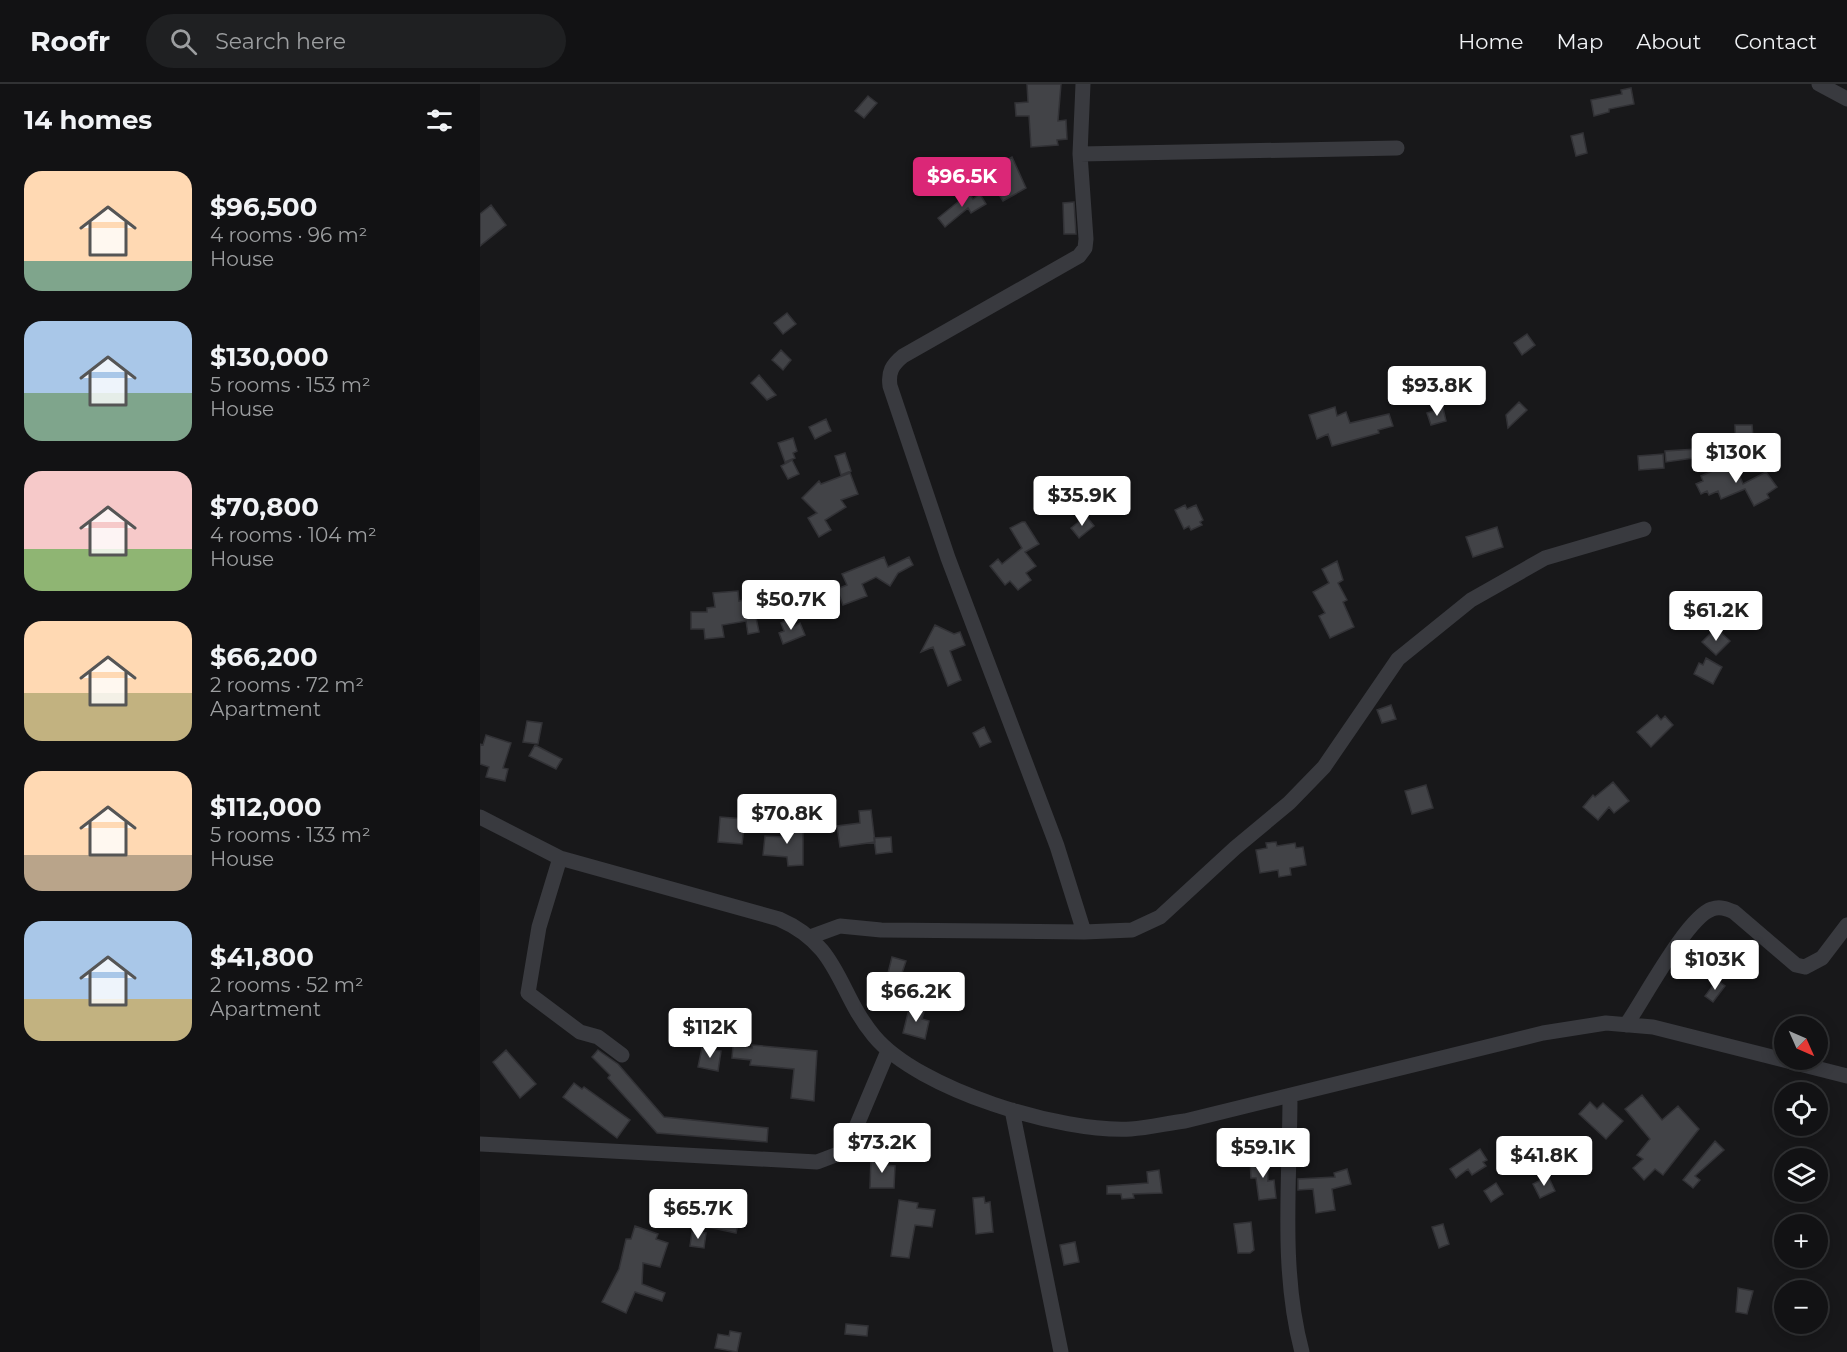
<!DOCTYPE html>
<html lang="en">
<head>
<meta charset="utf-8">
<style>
  :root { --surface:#121214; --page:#1f2022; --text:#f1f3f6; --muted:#9c9ea0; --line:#313234; --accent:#db2777 }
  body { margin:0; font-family:Montserrat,sans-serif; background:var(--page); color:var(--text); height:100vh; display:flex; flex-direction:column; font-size:22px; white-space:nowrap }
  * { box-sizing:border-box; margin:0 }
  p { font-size:20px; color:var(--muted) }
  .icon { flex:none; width:33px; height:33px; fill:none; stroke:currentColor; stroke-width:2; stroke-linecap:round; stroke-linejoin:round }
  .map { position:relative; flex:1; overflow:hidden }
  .details { display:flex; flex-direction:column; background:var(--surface); width:480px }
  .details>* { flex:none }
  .needle { width:39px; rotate:135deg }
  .controls { position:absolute; left:1294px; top:932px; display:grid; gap:12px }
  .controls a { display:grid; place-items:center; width:54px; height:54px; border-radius:50%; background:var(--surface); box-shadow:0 3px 15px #0003,0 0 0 2px var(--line); font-size:30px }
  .price { position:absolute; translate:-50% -51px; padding:0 14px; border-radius:6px; background:#fff; color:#222; font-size:20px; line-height:39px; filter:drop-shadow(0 2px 3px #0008) }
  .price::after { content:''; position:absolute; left:50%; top:36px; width:18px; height:14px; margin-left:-9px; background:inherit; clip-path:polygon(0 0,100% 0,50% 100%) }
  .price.on { background:var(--accent); color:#fff }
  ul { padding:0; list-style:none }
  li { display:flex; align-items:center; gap:18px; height:150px; padding:0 24px }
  li span { display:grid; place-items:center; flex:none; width:168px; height:120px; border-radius:18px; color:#555 }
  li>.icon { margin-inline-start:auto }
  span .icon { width:72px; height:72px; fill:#fffc; stroke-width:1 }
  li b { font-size:26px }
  h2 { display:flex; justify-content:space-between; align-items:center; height:72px; padding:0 24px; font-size:26px }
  header { display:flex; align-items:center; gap:36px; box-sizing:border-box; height:84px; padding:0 30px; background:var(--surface); border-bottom:2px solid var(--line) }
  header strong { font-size:28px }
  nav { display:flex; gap:33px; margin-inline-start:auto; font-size:21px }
  .search { width:420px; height:54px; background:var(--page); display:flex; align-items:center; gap:15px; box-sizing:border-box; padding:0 21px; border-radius:33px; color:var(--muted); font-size:22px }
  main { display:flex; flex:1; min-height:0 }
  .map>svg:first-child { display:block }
  .building { fill:#424347; stroke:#323236; stroke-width:1.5 }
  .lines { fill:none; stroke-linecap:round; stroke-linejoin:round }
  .minor { stroke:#393a3f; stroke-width:15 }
</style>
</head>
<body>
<header>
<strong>Roofr</strong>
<div class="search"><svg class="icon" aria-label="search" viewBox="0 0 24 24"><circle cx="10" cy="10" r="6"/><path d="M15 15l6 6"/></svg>Search here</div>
<nav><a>Home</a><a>Map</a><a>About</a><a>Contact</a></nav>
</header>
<main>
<section class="details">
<h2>14 homes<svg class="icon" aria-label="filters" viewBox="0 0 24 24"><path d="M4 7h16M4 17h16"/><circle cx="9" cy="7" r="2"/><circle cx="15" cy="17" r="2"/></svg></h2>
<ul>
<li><span style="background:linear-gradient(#ffd9b3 75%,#7fa58c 0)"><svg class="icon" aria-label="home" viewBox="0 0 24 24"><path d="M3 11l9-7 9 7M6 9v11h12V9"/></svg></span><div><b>$96,500</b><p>4 rooms · 96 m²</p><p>House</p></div></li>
<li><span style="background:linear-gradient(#a9c7e8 60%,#7fa58c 0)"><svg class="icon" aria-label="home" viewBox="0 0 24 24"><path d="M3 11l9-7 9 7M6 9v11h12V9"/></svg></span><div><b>$130,000</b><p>5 rooms · 153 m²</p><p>House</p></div></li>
<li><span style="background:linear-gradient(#f6c9c9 65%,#8fb573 0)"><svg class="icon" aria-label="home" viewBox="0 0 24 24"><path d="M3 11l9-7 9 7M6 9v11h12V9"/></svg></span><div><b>$70,800</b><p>4 rooms · 104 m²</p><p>House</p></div></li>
<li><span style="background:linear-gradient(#ffd9b3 60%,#c2b280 0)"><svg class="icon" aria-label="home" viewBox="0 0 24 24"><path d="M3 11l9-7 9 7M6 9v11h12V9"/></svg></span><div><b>$66,200</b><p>2 rooms · 72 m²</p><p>Apartment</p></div></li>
<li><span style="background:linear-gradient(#ffd9b3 70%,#b9a48a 0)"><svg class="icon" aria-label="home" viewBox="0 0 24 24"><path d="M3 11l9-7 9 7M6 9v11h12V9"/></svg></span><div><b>$112,000</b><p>5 rooms · 133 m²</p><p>House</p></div></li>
<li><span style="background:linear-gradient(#a9c7e8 65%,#c2b280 0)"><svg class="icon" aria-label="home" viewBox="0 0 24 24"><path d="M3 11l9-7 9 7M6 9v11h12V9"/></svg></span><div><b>$41,800</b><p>2 rooms · 52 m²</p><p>Apartment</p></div></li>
</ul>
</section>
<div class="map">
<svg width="1367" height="1268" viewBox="0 0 1367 1268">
  <rect width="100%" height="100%" fill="#18181a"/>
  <path class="building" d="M547 0H581L578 37 586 36 587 55 577 56 578 61 551 63 549 32H536L535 19 548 18Z
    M1151 4 1154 20 1129 25V28L1114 32 1111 16 1142 10 1141 6Z
    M388 12 397 19 384 34 375 27Z
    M1103 49 1107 69 1096 72 1091 52Z
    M532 73 546 104 523 117 516 106 523 99 514 83Z
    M489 109 493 115 500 110 506 120 491 129 488 124 465 143 458 134Z
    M594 118 596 150H584L583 119Z
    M11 121 26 141 0 162V130Z
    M307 229 316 240 303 250 294 239Z
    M1047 250 1055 261 1042 271 1034 259Z
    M301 266 311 276 303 286 292 276Z
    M279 291 296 311 287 316 271 299Z
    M1039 318 1047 326 1028 344 1026 331Z
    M855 323 857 332 866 328 870 339 909 330 913 342 898 346 899 349 852 362 848 350 837 355 829 331Z
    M963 324 966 337 951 341 947 329Z
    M346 335 351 347 335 355 329 343Z
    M1255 341H1272L1274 364 1256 367Z
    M313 354 317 367 313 369 315 374 305 378 298 359Z
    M1227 358 1228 364 1233 363 1234 371 1186 378 1185 367 1217 365 1216 360Z
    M365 369 371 387 361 391 355 372Z
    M1183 370 1184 384 1159 386 1158 372Z
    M312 376 319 390 308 395 301 382Z
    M1254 378 1263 400 1286 388 1297 403 1287 410 1289 414 1274 422 1265 405 1241 415 1238 407 1229 411 1227 407 1221 410 1216 400 1223 397 1221 392Z
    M370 389 378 410 361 416 366 423 345 436 351 446 339 453 328 434 337 429 322 414 339 397 341 400Z
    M705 421 707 425 716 421 723 436 720 438 722 441 711 446 709 442 704 445 695 426Z
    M606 432 614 442 599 454 591 444Z
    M542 438H545L559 460 545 468 556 482 546 489 551 496 538 506 530 497 525 501 510 482 518 475 522 480 542 464 530 444Z
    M1017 443 1023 463 993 473 986 453Z
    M404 473 408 483 429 473 433 481 418 489 410 502 396 493 382 500 387 512 363 521 357 505 367 501 362 490Z
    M857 477 863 496 858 499 867 516 863 518 874 543 850 554 839 532 845 529 833 508 849 499 842 485Z
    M258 507 259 517 272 514 279 548 268 550 266 537 242 541 244 553 225 555 224 545H211V528H227V524L235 523 233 509Z
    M312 534 315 542 320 539 325 551 303 560 299 549 304 547 301 539Z
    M455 541 474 550 480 548 485 561 470 567 481 596 468 602 453 563 441 568Z
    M1236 544 1250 557 1236 571 1222 558Z
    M1226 574 1242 583 1233 600 1214 590 1219 579 1223 581Z
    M911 621 916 635 902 639 897 626Z
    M1177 631 1181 636 1185 632 1193 641 1171 663 1157 648Z
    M47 637 62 639 58 660 43 658Z
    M504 643 511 658 500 663 493 649Z
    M6 651 31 659 23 684 28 685 25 697 6 693 9 683 0 680V660L3 661Z
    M55 661 82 675 76 685 49 672Z
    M1133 698 1149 717 1134 729 1129 723 1118 736 1103 723 1113 711 1115 713Z
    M946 701 953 724 932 730 925 707Z
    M391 726 395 758 360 763 357 742 380 739 379 727Z
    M240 733 265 735 262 760 238 758Z
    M306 740H323V781L308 782 307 773 283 771 285 752 306 753Z
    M411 753 412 768 396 770 394 754Z
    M796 758 797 762 815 759 816 764 823 763 826 781 810 784 811 791 799 793 798 786 780 789 776 766 787 764 786 759Z
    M412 873 426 877 416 907 404 905Z
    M1237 896 1245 902 1233 918 1225 912Z
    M430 921 445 924 442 935 449 937 445 955 423 949Z
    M272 961 337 967 334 1017 311 1014 314 985 270 981 271 976 252 974 253 962 272 964Z
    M222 964 241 967 238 987 218 983Z
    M26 966 56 1000 40 1014 13 978Z
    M118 966 138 980 184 1033 288 1044 287 1058 177 1049 128 994 130 991 112 973Z
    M94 999 102 1005 104 1003 150 1036 137 1054 83 1013Z
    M1162 1011 1182 1036 1198 1022 1219 1045 1183 1091 1175 1085 1164 1096 1153 1084 1163 1075 1157 1071 1170 1055 1145 1025Z
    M1110 1018 1117 1025 1123 1019 1143 1037 1126 1055 1099 1030Z
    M1235 1057 1244 1066 1215 1092 1220 1096 1213 1104 1203 1096Z
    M1000 1065 1007 1076 1003 1078 1006 1082 992 1091 988 1085 976 1094 970 1085Z
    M391 1073H406V1081L415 1082 414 1104H390Z
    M787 1074 788 1097 794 1096 796 1114 779 1116 776 1094H771L770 1075Z
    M867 1085 871 1100 852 1105 855 1126 836 1129 833 1105 818 1106V1095L855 1093 854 1089Z
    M679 1086 682 1109 653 1110 654 1114 642 1115 641 1110H627V1102L668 1099 667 1088Z
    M1068 1092 1075 1107 1060 1114 1053 1100Z
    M1016 1099 1023 1110 1011 1118 1004 1107Z
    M184 1109 197 1113 193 1131 179 1127Z
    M504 1113 505 1119 510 1118 513 1148 496 1150 493 1114Z
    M252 1116 263 1119 256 1149 200 1137 202 1129 248 1136Z
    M419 1116 438 1119 437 1124 455 1126 452 1143 435 1141 429 1174 411 1172Z
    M771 1138 774 1166 770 1169H758L754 1140Z
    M963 1140 969 1160 959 1164 952 1143Z
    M155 1142 178 1150 176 1155 188 1159 180 1183 163 1179 162 1200 185 1209 182 1217 155 1208 146 1229 122 1218 139 1185 146 1155H151Z
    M212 1148 226 1149 224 1164 210 1162Z
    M595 1158 599 1178 584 1181 580 1161Z
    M1258 1204 1273 1207 1267 1230 1256 1228Z
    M366 1240 388 1242 387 1252 365 1250Z
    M250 1247 261 1249 257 1268 235 1264 238 1250 249 1252Z"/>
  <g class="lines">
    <path class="minor" d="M603 0 600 70 606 155 605 164 599 172 423 272C412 281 408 288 410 302L468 474 577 762 604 848
      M1339 0 1367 15
      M600 70 917 64
      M0 733 80 774 299 835C361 862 357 908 394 952 439 1006 582 1049 651 1045 669 1044 688 1039 705 1037L1063 949 1126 939 1173 943 1367 992
      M80 774 59 843 48 909 100 948 118 953 142 971
      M330 853 360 842 401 846 604 848 652 846 680 833 755 764 809 719 844 683 918 575 991 516 1065 474 1164 445
      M1146 941C1163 917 1207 833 1232 825 1240 822 1247 825 1254 828L1316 881 1325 883 1342 874 1367 841
      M810 1012C810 1096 800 1186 822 1268
      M532 1026 581 1268
      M0 1060 337 1078 366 1067 408 967"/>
  </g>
</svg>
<div class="controls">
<a><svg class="needle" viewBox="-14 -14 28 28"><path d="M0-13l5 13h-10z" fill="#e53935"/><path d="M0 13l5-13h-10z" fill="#9c9ea0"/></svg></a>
<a><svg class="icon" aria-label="locate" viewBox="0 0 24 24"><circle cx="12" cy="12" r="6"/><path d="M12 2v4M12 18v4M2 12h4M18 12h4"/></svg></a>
<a><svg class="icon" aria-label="layers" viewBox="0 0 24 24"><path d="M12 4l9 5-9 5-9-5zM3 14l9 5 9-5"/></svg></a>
<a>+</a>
<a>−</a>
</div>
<b class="price on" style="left:482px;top:124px">$96.5K</b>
<b class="price" style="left:957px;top:333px">$93.8K</b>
<b class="price" style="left:1256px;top:400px">$130K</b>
<b class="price" style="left:602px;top:443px">$35.9K</b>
<b class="price" style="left:311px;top:547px">$50.7K</b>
<b class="price" style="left:1236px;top:558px">$61.2K</b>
<b class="price" style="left:307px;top:761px">$70.8K</b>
<b class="price" style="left:1235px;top:907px">$103K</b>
<b class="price" style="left:436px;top:939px">$66.2K</b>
<b class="price" style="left:230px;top:975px">$112K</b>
<b class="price" style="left:402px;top:1090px">$73.2K</b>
<b class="price" style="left:783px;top:1095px">$59.1K</b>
<b class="price" style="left:1064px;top:1103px">$41.8K</b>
<b class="price" style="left:218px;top:1156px">$65.7K</b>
</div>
</main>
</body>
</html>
